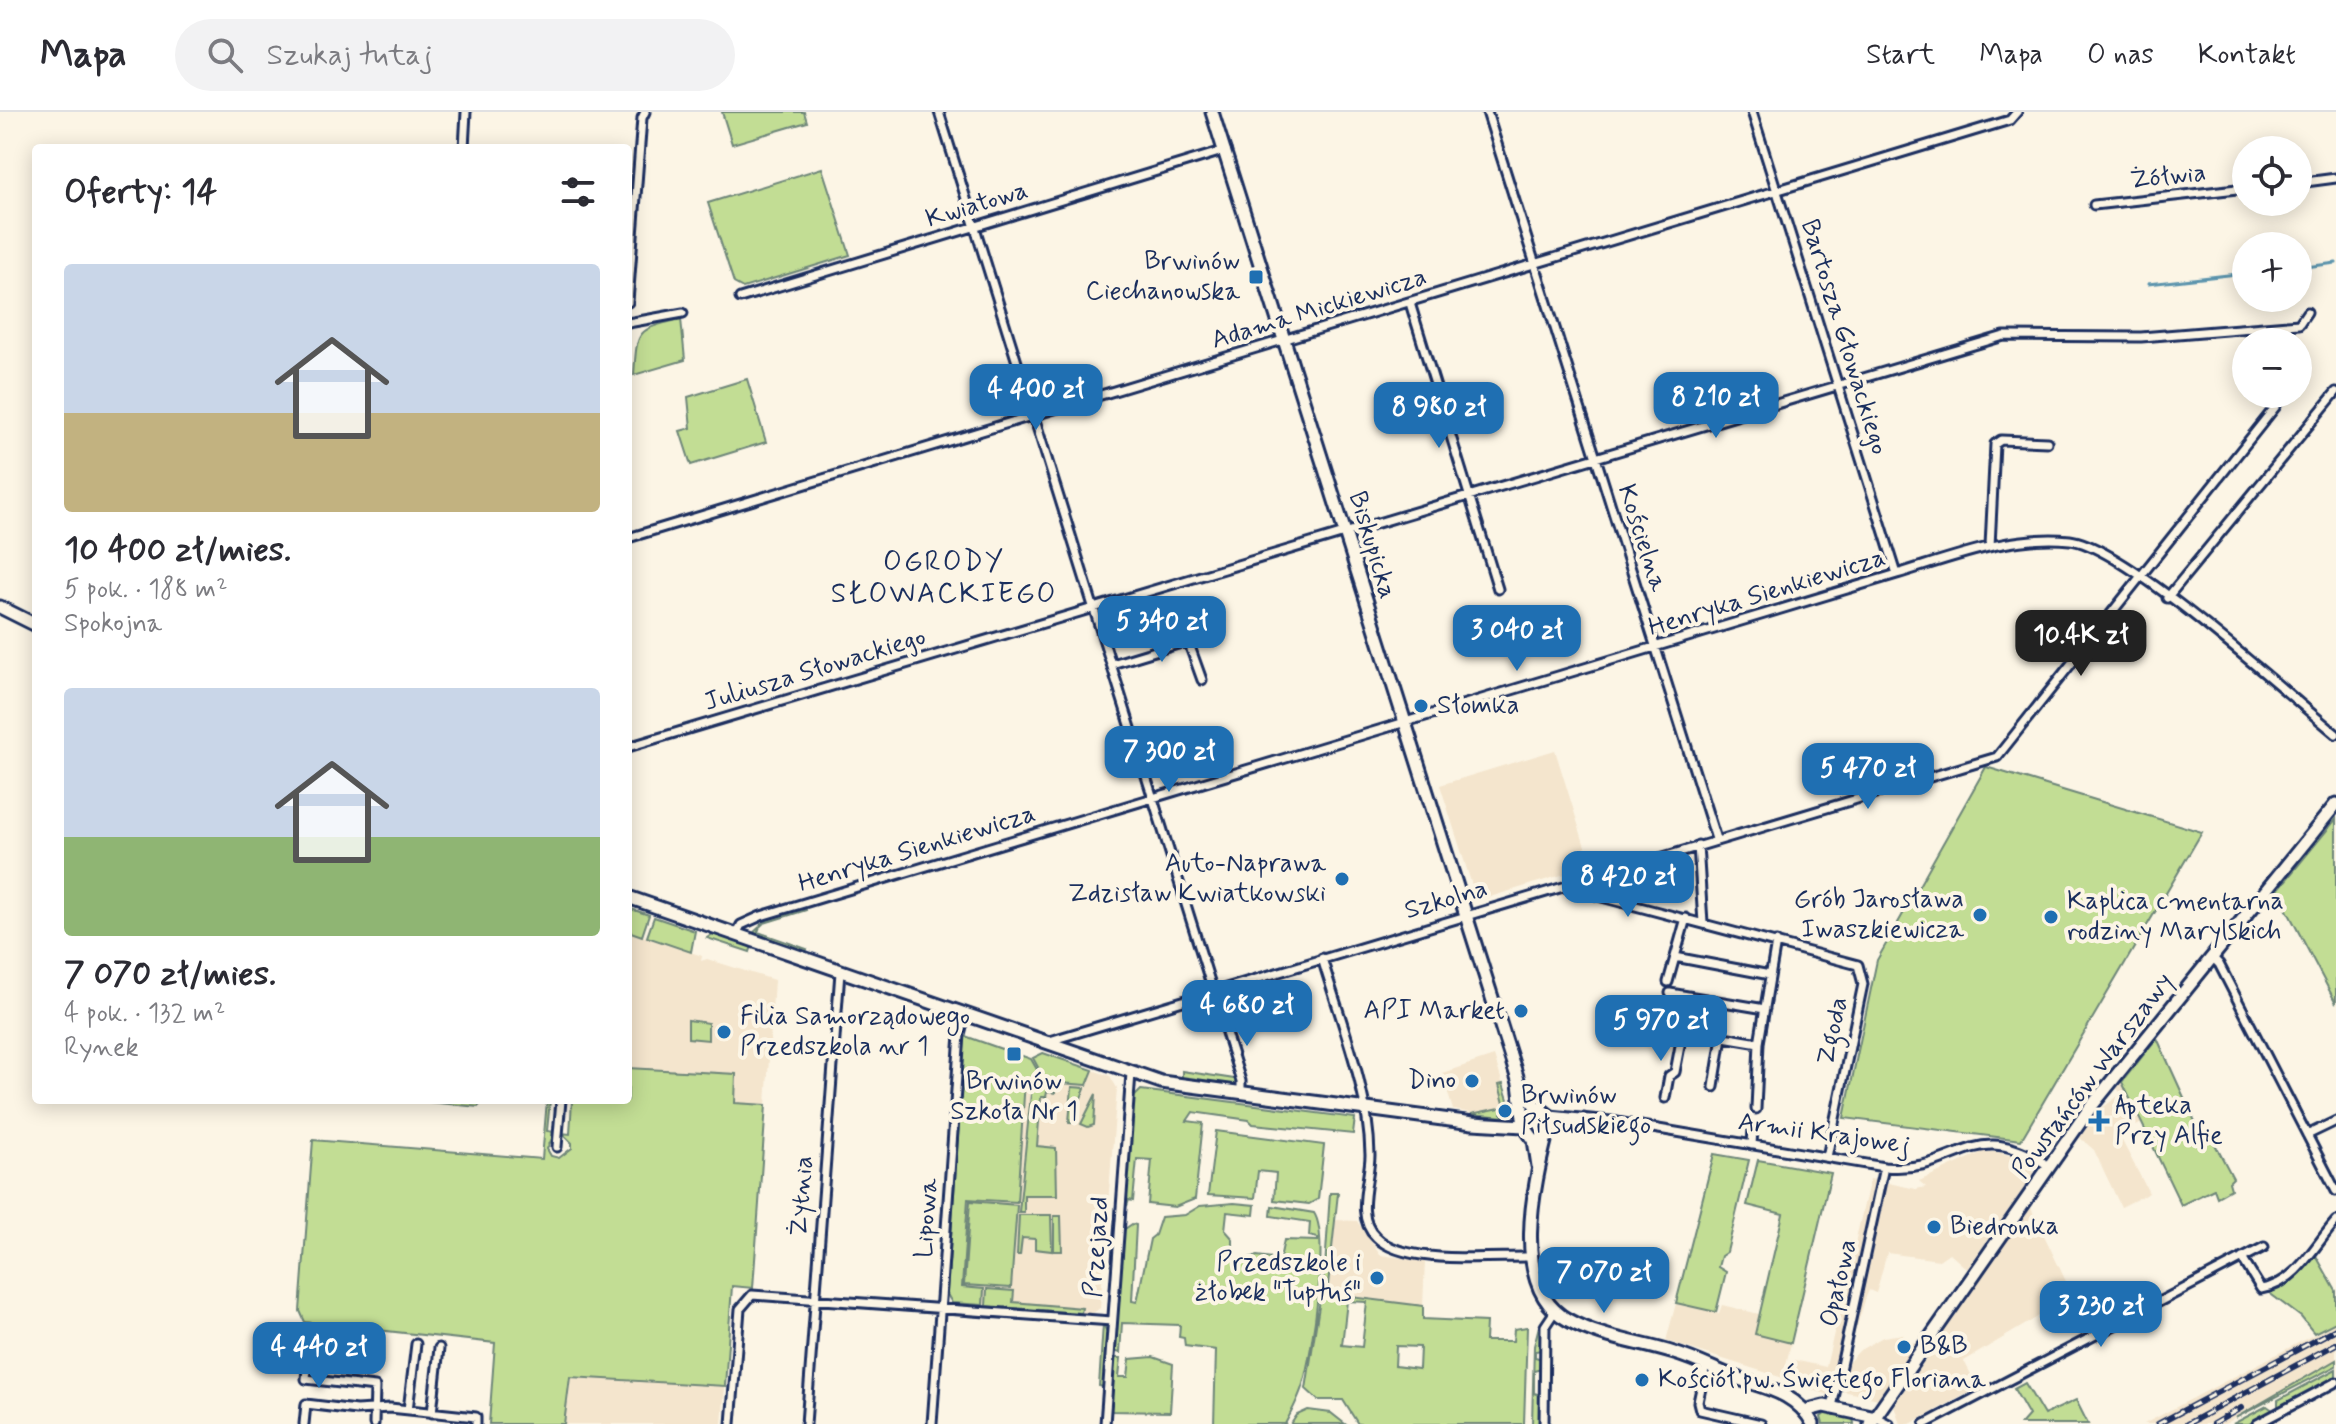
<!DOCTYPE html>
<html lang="pl">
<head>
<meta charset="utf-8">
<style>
  :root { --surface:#fff; --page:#f2f2f3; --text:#2b2b33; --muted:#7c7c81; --line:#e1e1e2; --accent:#1f6fb2 }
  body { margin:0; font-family:Mynerve,sans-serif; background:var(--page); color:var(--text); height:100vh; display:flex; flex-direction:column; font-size:30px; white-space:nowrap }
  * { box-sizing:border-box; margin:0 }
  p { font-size:26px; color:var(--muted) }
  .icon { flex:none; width:44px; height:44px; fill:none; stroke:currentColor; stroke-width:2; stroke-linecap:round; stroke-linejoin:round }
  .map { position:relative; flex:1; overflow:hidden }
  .side { position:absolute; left:32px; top:32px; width:600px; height:960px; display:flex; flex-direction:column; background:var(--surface); border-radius:8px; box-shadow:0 4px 20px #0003 }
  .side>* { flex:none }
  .controls { position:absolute; left:2232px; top:24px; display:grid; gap:16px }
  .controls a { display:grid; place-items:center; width:80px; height:80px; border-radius:50%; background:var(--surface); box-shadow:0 4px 20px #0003; font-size:40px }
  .price { position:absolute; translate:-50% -68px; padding:0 18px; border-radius:16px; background:var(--accent); color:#fff; font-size:26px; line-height:52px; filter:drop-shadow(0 2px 4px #0008) }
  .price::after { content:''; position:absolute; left:50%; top:48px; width:24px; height:18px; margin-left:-12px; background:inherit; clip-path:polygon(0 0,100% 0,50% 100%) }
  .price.on { background:#222; color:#fff }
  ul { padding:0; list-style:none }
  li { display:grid; align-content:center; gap:16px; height:424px; padding:0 32px }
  li span { display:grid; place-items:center; height:248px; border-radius:8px; color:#555 }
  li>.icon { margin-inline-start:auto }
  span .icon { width:144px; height:144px; fill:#fffc; stroke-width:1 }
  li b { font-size:34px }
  h2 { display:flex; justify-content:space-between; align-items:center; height:96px; padding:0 32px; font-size:34px }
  header { display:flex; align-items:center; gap:48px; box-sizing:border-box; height:112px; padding:0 40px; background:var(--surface); border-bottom:2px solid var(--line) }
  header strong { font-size:38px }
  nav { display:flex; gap:44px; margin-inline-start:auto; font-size:28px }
  .search { width:560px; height:72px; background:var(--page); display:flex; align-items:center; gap:20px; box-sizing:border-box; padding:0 28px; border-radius:44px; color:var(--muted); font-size:30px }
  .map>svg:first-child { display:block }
  .built { fill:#f4e5cd }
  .green { fill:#c2dd94; stroke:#6e8679; stroke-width:2; fill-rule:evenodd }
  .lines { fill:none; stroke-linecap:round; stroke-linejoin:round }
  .stream { stroke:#5b94ad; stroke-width:3 }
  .street-casing { stroke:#1b2f5e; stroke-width:13 }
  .secondary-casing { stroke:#1b2f5e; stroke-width:17 }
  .street { stroke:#fcf5e5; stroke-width:7 }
  .secondary { stroke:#fcf5e5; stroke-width:11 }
  .rail-casing { stroke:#1b2f5e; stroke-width:6 }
  .rail { stroke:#fcf5e5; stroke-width:3; stroke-dasharray:9; stroke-linecap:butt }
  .poi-dot { fill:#1f6fb2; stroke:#fcf5e5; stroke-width:3 }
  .labels { text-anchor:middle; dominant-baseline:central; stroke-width:8; stroke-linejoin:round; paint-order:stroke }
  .street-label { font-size:26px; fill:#1b2f5e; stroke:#fcf5e5 }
  .poi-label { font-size:26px; fill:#1b2f5e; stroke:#fcf5e5; text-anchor:start }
  .neighbourhood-label { font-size:28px; letter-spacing:2px; fill:#1b2f5e; stroke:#fcf5e5 }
</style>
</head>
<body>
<header>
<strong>Mapa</strong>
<div class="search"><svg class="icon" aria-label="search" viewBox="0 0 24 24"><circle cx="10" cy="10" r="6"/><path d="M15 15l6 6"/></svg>Szukaj tutaj</div>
<nav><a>Start</a><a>Mapa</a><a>O nas</a><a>Kontakt</a></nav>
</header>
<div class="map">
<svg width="2336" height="1312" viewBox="0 0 2336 1312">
  <rect width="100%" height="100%" fill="#fcf5e5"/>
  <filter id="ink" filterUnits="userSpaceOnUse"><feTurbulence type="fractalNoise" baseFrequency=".0125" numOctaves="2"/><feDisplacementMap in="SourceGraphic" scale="16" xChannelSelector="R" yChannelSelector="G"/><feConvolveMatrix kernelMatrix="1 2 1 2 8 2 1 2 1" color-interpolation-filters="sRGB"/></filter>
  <g filter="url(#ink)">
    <path class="built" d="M1555 638 1591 754 1477 789 1440 673Z
      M628 819 702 844 701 849 707 847 774 868 766 993 734 991 736 962 628 956Z
      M965 924 1010 940 1009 944 1016 946 1017 942 1031 947 1043 941 1110 964 1117 976 1100 1196 1092 1202 952 1191 947 1182Z
      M1494 944 1509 992 1484 1003 1453 998 1442 961Z
      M2122 970 2142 1011 2119 1023 2149 1081 2121 1095 2094 1038 2078 1024 2094 1002 2121 982 2117 976Z
      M1983 1040H1998L2022 1047 2032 1053 2034 1062 1967 1157 1949 1141 1939 1148 1887 1141 1876 1181 1869 1178 1866 1185 1844 1255 1860 1238 1883 1225 1903 1222 1905 1229 1917 1231 1878 1287 1843 1279 1850 1263 1843 1259H1835L1830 1283 1788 1271 1794 1248 1826 1255 1870 1067 1916 1077 1926 1075 1919 1069Z
      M2030 1094 2073 1184 1964 1249 1978 1276 1910 1312H1900L1894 1293Z
      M1335 1108 1357 1109 1380 1143 1425 1149 1423 1194 1326 1182Z
      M1676 1191 1719 1201 1722 1193 1759 1202 1755 1222 1791 1231 1783 1266 1666 1229Z
      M2336 1211V1248L2225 1312H2144Z
      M570 1265 725 1274 722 1312H564Z"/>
    <path class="green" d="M722 0H804L807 10 732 32Z
      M822 56 850 143 743 176 734 171 708 91Z
      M681 207 685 248 634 263C637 217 636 218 681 207Z
      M747 267 766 330 691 353 680 319 691 316 688 285Z
      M1986 655 2202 720 2021 1028 1844 1006 1877 848Z
      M2336 707V891L2277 779Z
      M805 795 806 798 761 812 758 820 807 837 806 840 753 821 766 809 765 807Z
      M628 796 649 803 642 824 628 819Z
      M654 805 695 819 691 840 647 825Z
      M714 821 752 834 750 840 707 826Z
      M688 908 708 911V928L688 926Z
      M965 924 1010 940 1009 944 1016 946 1017 942 1031 947 1044 970 1025 968 1017 1090 968 1087 962 1175 984 1177 983 1193 952 1191 947 1182Z
      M2157 926 2202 1025 2209 1021 2233 1066 2229 1070 2231 1077 2217 1085 2214 1077 2181 1093 2122 970Z
      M1043 941 1093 958 1087 973 1046 970 1033 946Z
      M628 956 736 962 735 991 766 993 753 1176 732 1174 725 1274 570 1265 564 1312H489L495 1231 305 1210 300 1199 313 1028 542 1047 547 988H550L547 1019 555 1020 547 1037 551 1044 559 1046 572 1036V1031L562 1021 570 1022 572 988H628Z
      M1182 959 1234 967 1236 970 1232 974 1182 966Z
      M1032 972 1056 974 1055 981 1047 980 1046 985H1041L1037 1034 1056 1036 1057 1083H1024V1100H1019Z
      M1503 972 1511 997 1505 995 1501 1001 1505 1005 1471 1002 1505 995 1499 973Z
      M1072 975 1085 976 1071 1011 1069 1010Z
      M1141 978 1355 1006 1353 1022 1253 1012 1249 1008 1193 1000 1187 1009 1203 1011 1195 1087 1175 1095 1148 1092 1152 1048 1137 1047 1133 1089 1129 1088 1127 1094 1128 1088 1124 1087 1131 988Z
      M1096 982 1094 1013 1088 1015 1081 1012Z
      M409 988H484L478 995Z
      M1216 1019 1324 1033 1318 1087 1309 1092 1274 1088 1276 1061 1258 1059 1255 1086 1208 1083Z
      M1714 1042 1749 1048 1727 1140 1721 1144 1718 1155 1726 1160 1716 1200 1676 1191Z
      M1758 1048 1831 1061 1791 1231 1755 1222 1783 1102 1747 1093Z
      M1330 1081H1338L1327 1182 1423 1194V1207L1486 1210 1485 1229H1513L1514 1217 1527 1215 1524 1312H1358L1343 1288H1318L1306 1277 1325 1156ZM1347 1189 1367 1190 1362 1235 1342 1233ZM1396 1234 1420 1235 1419 1257 1395 1254Z
      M970 1089 1017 1093 1011 1176 964 1173Z
      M1234 1091 1255 1093 1254 1103 1227 1100 1225 1118 1233 1127V1145L1236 1149 1257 1144 1280 1147 1284 1128 1318 1129V1126L1309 1124 1310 1110 1271 1104 1272 1094 1314 1101C1330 1125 1312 1242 1303 1272 1299 1286 1292 1299 1285 1312H1214L1216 1238 1185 1234 1184 1226 1179 1225 1180 1213 1122 1211 1120 1241 1114 1239 1122 1119 1132 1112 1136 1113 1132 1189 1137 1190 1150 1127 1155 1123 1161 1105 1185 1103 1200 1094Z
      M1019 1103H1051L1052 1139 1035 1137V1127L1022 1126 1020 1143H1017Z
      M1054 1104H1061L1062 1139H1054Z
      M2315 1142 2336 1179V1210L2314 1221 2301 1205 2268 1180 2302 1158Z
      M987 1177 1014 1179 1013 1190 1082 1196 1081 1201 986 1194Z
      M1103 1212 1107 1220 1103 1275 1099 1274Z
      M1539 1214 1542 1238 1535 1239V1245L1542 1247 1541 1257 1534 1259V1281L1541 1283 1540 1312H1532L1534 1234Z
      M1153 1245 1173 1252 1170 1300 1110 1299 1114 1246H1121L1119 1265H1128L1130 1247Z
      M2336 1248V1254L2235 1306Z
      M2336 1257V1266L2278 1297V1288Z
      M2025 1271 2044 1303 2076 1288 2088 1312H2021L2029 1303 2014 1277Z
      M2267 1294 2274 1299 2249 1312H2233Z
      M1308 1298 1331 1301 1345 1312H1291L1297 1303Z
      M1827 1300 1853 1305 1854 1312H1823L1821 1305Z"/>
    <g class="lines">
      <path class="stream" d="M2298 156 2336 151
        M2148 172 2246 161"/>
      <g class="street-casing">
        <path id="street" d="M939 0 1241 969V982
          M1487 0 1716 727
          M1752 0 1897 462
          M464 36 466 0
          M2298 71 2336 66
          M2094 93 2246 76
          M740 186 1226 38
          M628 190 642 6 645 0
          M1410 191 1498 477
          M628 211 683 201
          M628 426 2010 8 2017 0
          M1990 434 1995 332 2001 328 2047 330
          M2167 486 2336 280
          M1112 552 1188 529 1202 568
          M628 635 2004 224 2141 225 2299 212 2307 200
          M1698 733 1703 811
          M1583 768 1590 780 1598 784 1858 853 1863 872 1827 1045
          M1686 806 1675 845 1770 863
          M736 823 741 813 761 804 1897 462C1953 445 2011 422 2070 428 2125 434 2286 581 2336 622
          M2212 845 2219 852 2336 1079
          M1322 846C1340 908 1369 977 1370 1043 1370 1068 1354 1105 1376 1125 1404 1154 1493 1144 1532 1145
          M1668 870 1675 845
          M1670 881 1765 897
          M1664 915 1759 931
          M1046 930 1997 645 2276 294
          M1714 975 1722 925
          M1665 986 1669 964 1675 960 1683 918
          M1756 997 1759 931 1776 830
          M1550 1003 1611 1009 1884 1055C1962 1062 1969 1003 2049 1054
          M1551 1017 1584 1006
          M2307 1023 2336 1009
          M1752 1033 1753 1016
          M557 1035 561 988
          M2242 1146 2261 1177C2296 1172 2314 1134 2336 1109
          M316 1226 308 1247 306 1267 375 1275 374 1312
          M1706 1253 1698 1290 1700 1298 1761 1312
          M1832 1295 1884 1055
          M408 1298 416 1232
          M432 1301 439 1236
          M1875 1305 1889 1312
          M304 1312 306 1292 356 1298 390 1296 476 1305V1312
          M731 1312 740 1197 752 1183 1112 1209
          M806 1312 840 860
          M932 1312 960 922 965 903
          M1105 1312 1131 961
          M1544 1312 1545 1214 1555 1199
          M1925 1312 2264 1135
          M2257 1312 2336 1270"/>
      </g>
      <g class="secondary-casing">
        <path id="secondary" d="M1212 0 1519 971 1524 1014 1534 1028 1538 1054
          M0 495 36 513
          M628 785 1161 970 1473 1011 1524 1014
          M1519 971 1534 992 1551 1005 1552 1014 1543 1024
          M1547 1021C1534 1073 1509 1176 1568 1208 1600 1226 1639 1230 1674 1241 1698 1248 1719 1260 1742 1268 1771 1277 1798 1283 1813 1312
          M1804 1299 1824 1294 1875 1305
          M1870 1312 2090 996 2336 692"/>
      </g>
      <use href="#street" class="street"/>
      <use href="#secondary" class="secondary"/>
      <g class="rail-casing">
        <path id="rail" d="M2158 1312 2336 1217
          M2187 1312 2336 1232
          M2213 1312 2241 1296"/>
      </g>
      <use href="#rail" class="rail"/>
    </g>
  </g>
  <g class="poi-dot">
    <rect x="1248" y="157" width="16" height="16" rx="4"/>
    <circle cx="1421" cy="594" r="8"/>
    <circle cx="1342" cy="767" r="8"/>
    <circle cx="1980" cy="803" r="8"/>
    <circle cx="2051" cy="805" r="8"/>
    <circle cx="1521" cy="899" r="8"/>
    <circle cx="724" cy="920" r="8"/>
    <rect x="1006" y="934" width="16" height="16" rx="4"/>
    <circle cx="1472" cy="969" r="8"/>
    <circle cx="1505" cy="999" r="8"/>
    <path d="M2095 997h8v8h8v8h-8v8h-8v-8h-8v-8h8z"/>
    <circle cx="1934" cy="1115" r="8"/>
    <circle cx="1377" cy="1166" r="8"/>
    <circle cx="1904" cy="1235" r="8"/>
    <circle cx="1642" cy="1268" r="8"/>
  </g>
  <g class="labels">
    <g class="street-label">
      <text transform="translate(2168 65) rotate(-6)">Żółwia</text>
      <text transform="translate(977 93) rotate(-17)">Kwiatowa</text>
      <text transform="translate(1319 197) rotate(-17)">Adama Mickiewicza</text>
      <text transform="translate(1844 225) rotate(73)">Bartosza Głowackiego</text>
      <text transform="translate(1642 426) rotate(72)">Kościelna</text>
      <text transform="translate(1372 433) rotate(73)">Biskupicka</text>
      <text transform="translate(1767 481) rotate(-17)">Henryka Sienkiewicza</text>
      <text transform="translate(815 558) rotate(-17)">Juliusza Słowackiego</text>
      <text transform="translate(917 737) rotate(-17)">Henryka Sienkiewicza</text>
      <text transform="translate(1446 788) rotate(-16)">Szkolna</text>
      <text transform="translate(1833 919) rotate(-78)">Zgoda</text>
      <text transform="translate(2093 964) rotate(-53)">Powstańców Warszawy</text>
      <text transform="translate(1824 1022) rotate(8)">Armii Krajowej</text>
      <text transform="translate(802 1084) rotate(-86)">Żytnia</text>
      <text transform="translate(927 1106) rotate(-86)">Lipowa</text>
      <text transform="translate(1097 1135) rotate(-86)">Przejazd</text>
      <text transform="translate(1839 1171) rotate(-77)">Opałowa</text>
    </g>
    <g class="poi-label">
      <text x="1240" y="150" text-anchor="end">Brwinów<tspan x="1240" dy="30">Ciechanowska</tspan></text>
      <text x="1437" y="594">Słomka</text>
      <text x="1326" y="752" text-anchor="end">Auto-Naprawa<tspan x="1326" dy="30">Zdzisław Kwiatkowski</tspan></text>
      <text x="1964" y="788" text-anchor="end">Grób Jarosława<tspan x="1964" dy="30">Iwaszkiewicza</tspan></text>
      <text x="2067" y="790">Kaplica cmentarna<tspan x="2067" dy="30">rodziny Marylskich</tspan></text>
      <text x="1505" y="899" text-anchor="end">API Market</text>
      <text x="740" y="905">Filia Samorządowego<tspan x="740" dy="30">Przedszkola nr 1</tspan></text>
      <text x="1456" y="969" text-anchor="end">Dino</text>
      <text x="1014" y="970" text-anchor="middle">Brwinów<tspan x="1014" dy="30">Szkoła Nr 1</tspan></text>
      <text x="1521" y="984">Brwinów<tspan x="1521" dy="30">Piłsudskiego</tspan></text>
      <text x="2115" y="994">Apteka<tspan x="2115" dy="30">Przy Alfie</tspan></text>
      <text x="1950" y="1115">Biedronka</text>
      <text x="1361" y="1151" text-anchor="end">Przedszkole i<tspan x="1361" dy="30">żłobek "Tuptuś"</tspan></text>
      <text x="1920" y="1235">B&amp;B</text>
      <text x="1658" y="1268">Kościół pw. Świętego Floriana</text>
    </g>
    <g class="neighbourhood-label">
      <text x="944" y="450">OGRODY<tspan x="944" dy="32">SŁOWACKIEGO</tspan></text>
    </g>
  </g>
</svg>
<div class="controls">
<a><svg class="icon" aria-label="locate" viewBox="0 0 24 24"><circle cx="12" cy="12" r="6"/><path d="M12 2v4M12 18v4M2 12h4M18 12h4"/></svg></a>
<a>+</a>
<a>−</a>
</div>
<b class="price" style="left:1036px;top:320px">4 400 zł</b>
<b class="price" style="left:1716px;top:328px">8 210 zł</b>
<b class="price" style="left:1439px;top:338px">8 980 zł</b>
<b class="price" style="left:1162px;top:552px">5 340 zł</b>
<b class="price" style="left:1517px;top:561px">3 040 zł</b>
<b class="price on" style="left:2081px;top:566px">10.4K zł</b>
<b class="price" style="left:1169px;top:682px">7 300 zł</b>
<b class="price" style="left:1868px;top:699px">5 470 zł</b>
<b class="price" style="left:1628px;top:807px">8 420 zł</b>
<b class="price" style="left:1247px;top:936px">4 680 zł</b>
<b class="price" style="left:1661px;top:951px">5 970 zł</b>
<b class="price" style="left:1604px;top:1203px">7 070 zł</b>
<b class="price" style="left:2101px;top:1237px">3 230 zł</b>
<b class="price" style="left:319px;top:1278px">4 440 zł</b>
<section class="side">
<h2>Oferty: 14<svg class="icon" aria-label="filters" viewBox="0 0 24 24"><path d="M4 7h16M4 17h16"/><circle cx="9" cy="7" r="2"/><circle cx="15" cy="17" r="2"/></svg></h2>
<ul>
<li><span style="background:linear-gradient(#c9d6e8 60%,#c2b280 0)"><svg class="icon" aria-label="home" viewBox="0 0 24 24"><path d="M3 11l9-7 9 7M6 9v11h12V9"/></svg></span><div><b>10 400 zł/mies.</b><p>5 pok. · 188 m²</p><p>Spokojna</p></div></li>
<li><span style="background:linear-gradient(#c9d6e8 60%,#8fb573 0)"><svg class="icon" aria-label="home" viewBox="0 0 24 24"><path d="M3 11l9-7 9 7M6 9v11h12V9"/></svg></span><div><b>7 070 zł/mies.</b><p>4 pok. · 132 m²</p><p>Rynek</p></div></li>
</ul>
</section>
</div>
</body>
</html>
